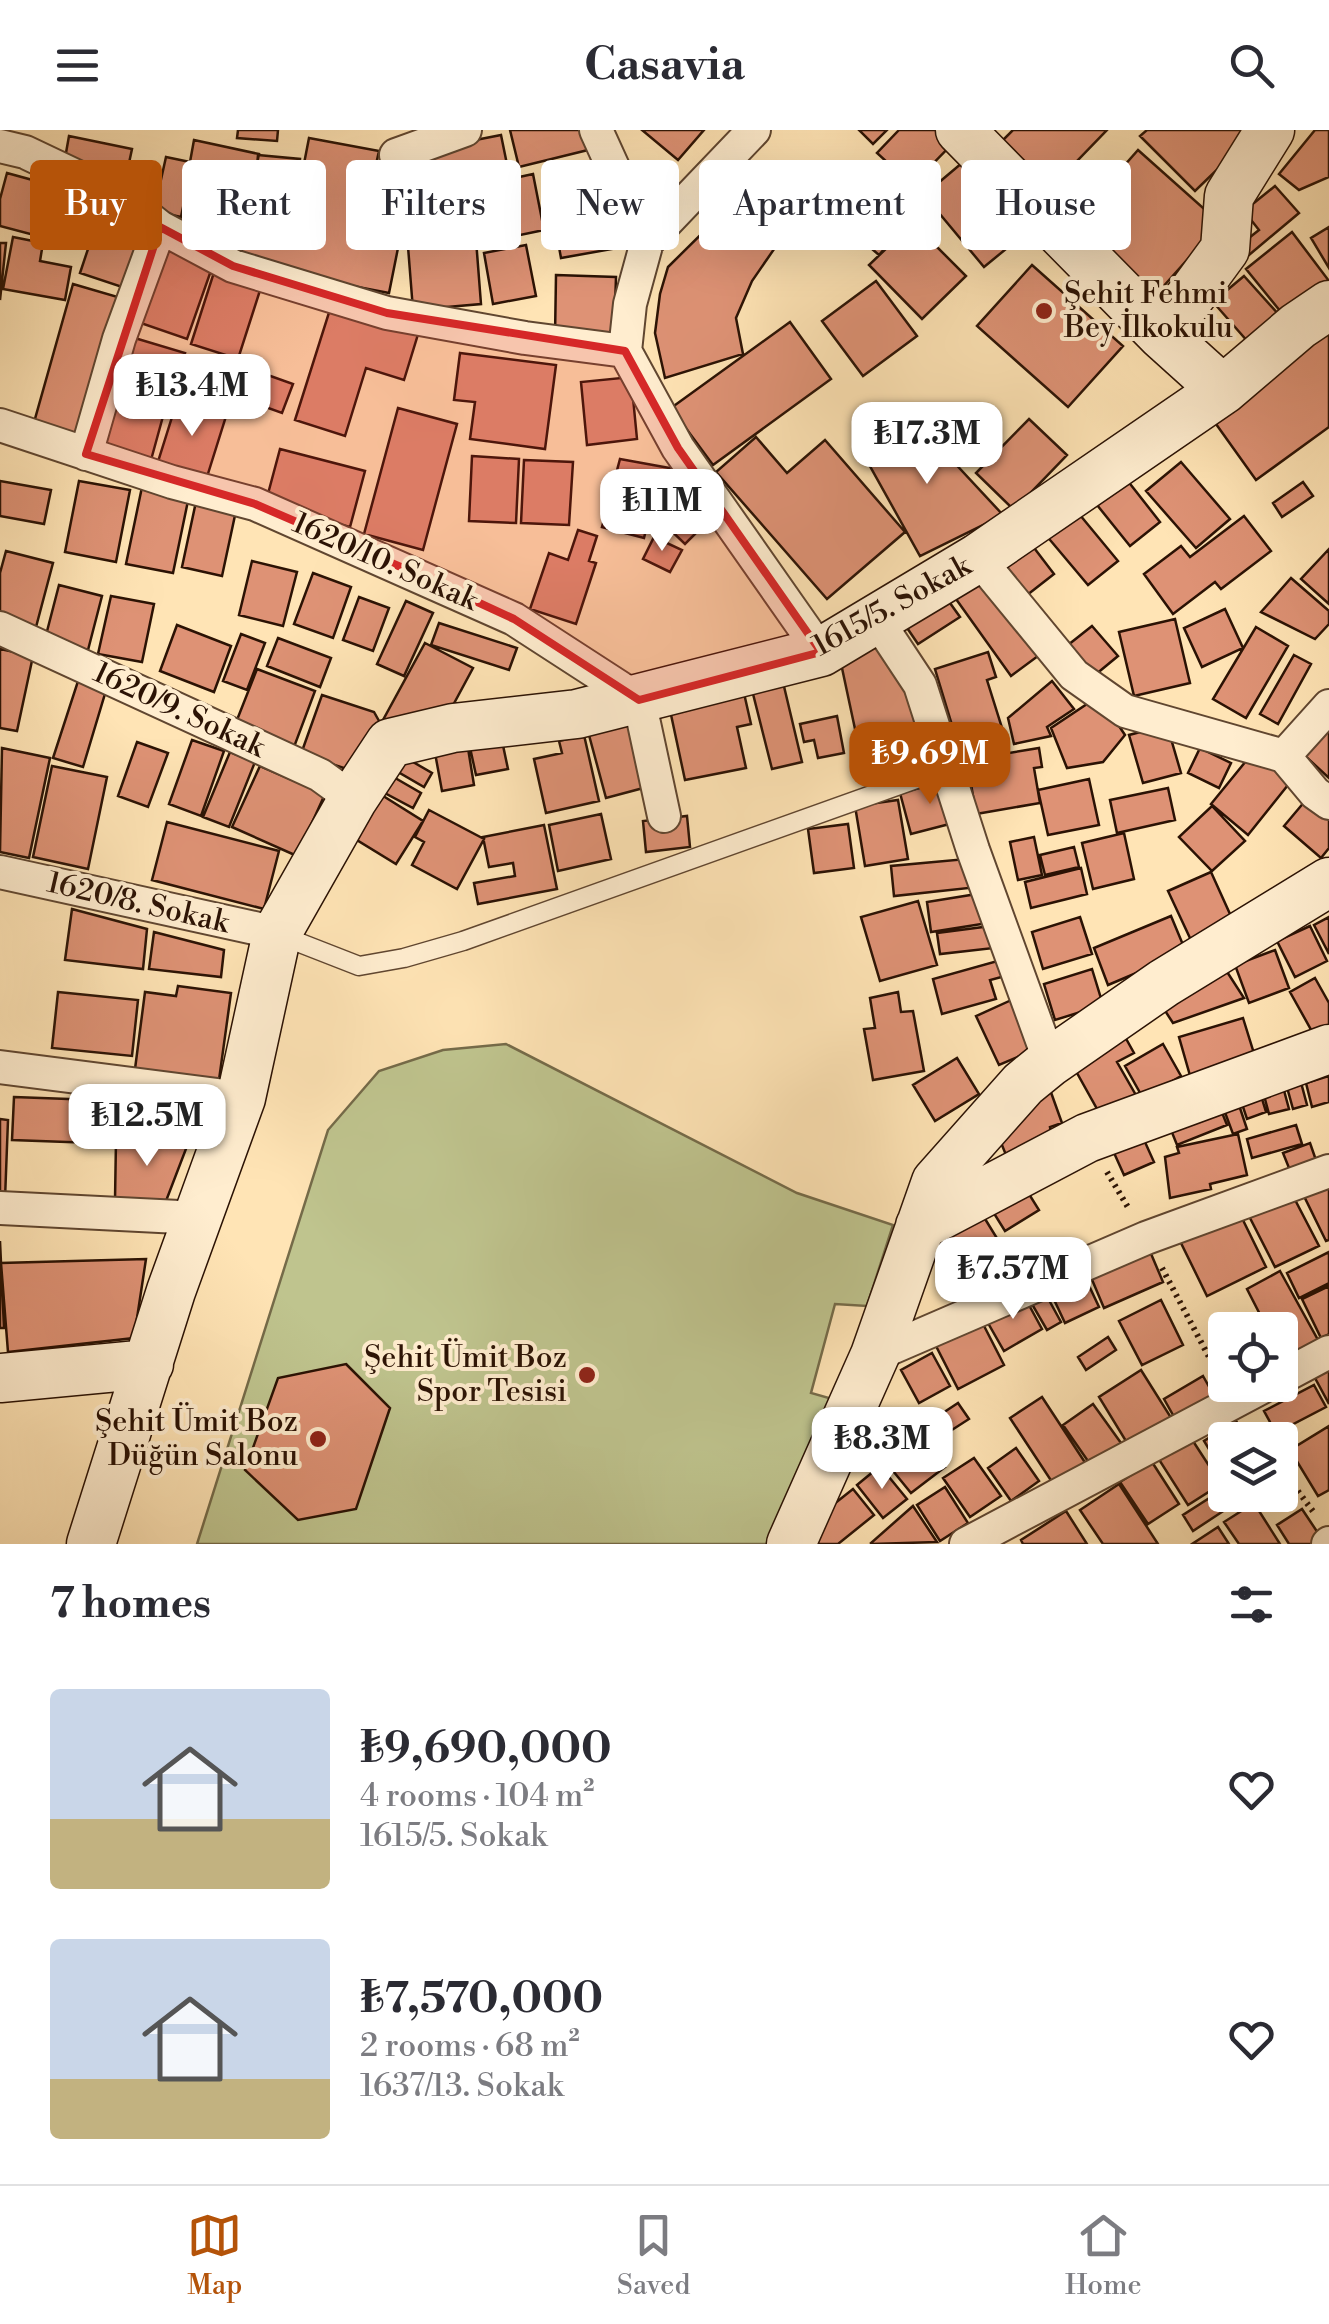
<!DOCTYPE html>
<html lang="en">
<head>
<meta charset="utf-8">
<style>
  :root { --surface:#fff; --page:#f2f2f3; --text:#2b2b33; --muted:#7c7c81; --line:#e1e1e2; --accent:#b45309 }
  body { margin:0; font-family:"Libre Bodoni",serif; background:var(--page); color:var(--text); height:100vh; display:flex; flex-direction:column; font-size:38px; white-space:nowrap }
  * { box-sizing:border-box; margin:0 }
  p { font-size:32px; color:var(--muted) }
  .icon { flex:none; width:55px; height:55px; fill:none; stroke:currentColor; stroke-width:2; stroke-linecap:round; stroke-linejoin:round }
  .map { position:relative; height:1414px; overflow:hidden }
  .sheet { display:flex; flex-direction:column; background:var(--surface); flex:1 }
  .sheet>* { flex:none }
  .guide { position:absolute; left:30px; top:30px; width:1270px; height:90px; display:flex; gap:20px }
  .controls { position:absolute; left:1208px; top:1182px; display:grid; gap:20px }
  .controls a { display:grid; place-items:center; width:90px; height:90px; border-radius:10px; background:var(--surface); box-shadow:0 10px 40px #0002; font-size:50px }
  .price { position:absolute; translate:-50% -85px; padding:0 22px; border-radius:20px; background:#fff; color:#222; font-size:32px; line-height:65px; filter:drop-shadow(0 2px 5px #0008) }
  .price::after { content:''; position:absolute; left:50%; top:60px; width:30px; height:22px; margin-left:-15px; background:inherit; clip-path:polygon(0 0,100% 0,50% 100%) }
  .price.selected { background:var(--accent); color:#fff }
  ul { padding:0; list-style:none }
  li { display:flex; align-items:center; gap:30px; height:250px; padding:0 50px }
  li span { display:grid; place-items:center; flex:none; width:280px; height:200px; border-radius:10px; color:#555 }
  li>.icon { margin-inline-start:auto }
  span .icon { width:120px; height:120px; fill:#fffc; stroke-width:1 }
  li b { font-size:42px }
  h2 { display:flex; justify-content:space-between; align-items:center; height:120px; padding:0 50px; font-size:42px }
  .tag { padding:0 35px; border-radius:10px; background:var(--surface); box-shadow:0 10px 40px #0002; font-size:35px; line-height:90px }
  .tag.selected { background:var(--accent); color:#fff }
  header { display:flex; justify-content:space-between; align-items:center; height:130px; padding:0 50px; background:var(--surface); font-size:45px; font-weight:800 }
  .dock { display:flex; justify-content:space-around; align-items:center; height:140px; border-top:2px solid var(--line); background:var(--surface); font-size:28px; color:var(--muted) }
  .dock a { display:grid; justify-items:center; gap:5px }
  .dock .selected { color:var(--accent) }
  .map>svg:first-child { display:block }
  .green { fill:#bfc48e; stroke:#756b49; stroke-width:2.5 }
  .building { fill:#de9275; stroke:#2b1204; stroke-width:2.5 }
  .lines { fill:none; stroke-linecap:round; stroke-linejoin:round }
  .lane-casing { stroke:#604630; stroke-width:21 }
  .street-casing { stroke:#604630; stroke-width:36 }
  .secondary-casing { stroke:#2b1204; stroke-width:51 }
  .path { stroke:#2b1204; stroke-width:6; stroke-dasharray:2.5 5; stroke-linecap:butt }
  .lane { stroke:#ffedcf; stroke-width:18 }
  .street { stroke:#ffedcf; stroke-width:32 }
  .secondary { stroke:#ffedcf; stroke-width:48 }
  .marked { fill:#d62828; fill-opacity:0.2; stroke:#d62828; stroke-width:8; stroke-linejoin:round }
  .poi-dot { fill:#8f2418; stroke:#ffedcf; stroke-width:4 }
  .labels { text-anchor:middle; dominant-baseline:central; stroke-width:8; stroke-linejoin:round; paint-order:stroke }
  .poi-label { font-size:30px; fill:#2b1204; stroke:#ffedcf; text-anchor:end }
  .street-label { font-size:30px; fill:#2b1204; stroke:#ffedcf }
</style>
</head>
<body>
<header><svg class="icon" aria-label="menu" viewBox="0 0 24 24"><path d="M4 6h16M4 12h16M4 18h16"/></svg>Casavia<svg class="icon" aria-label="search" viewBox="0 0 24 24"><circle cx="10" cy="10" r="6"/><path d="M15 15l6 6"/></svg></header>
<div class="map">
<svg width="1329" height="1414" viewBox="0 0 1329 1414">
  <rect width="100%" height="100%" fill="#ffe4b5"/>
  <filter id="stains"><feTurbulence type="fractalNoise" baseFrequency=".002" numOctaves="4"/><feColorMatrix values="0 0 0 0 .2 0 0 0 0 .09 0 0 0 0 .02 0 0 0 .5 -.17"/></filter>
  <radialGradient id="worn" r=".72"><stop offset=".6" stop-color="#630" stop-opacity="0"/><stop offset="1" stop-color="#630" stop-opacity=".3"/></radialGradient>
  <path class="green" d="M506 914 797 1063 893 1095 867 1176 835 1174 811 1263 843 1272 773 1414H197L328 1000 379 941 443 920Z"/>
  <path class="building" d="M238 0H278L277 11 237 8Z
    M510 0H588L592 19 519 37Z
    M642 0H704L678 30Z
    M859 0H887L873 14Z
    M899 0H947L957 9 912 55 877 23Z
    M1013 0H1107L1049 60 1000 13Z
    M1147 0H1248L1253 5 1195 61 1140 6Z
    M1315 0H1329V47L1299 60 1279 44Z
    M501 5 510 49 533 44 544 100 486 112 478 72 411 85 399 25Z
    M69 6 132 19 126 47 64 34Z
    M309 8 379 21 375 39 396 43 388 85 404 88 389 163 239 134 250 81 293 90Z
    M194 10 259 24 249 71 187 58 181 87 154 81 166 27 190 32Z
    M1138 20 1220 93 1153 168 1071 96Z
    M258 25 300 29 295 83 253 79Z
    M969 27 1029 100 984 137 924 65Z
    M608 28 623 117 561 128 545 39Z
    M875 41 919 78 879 125 835 87Z
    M7 43 47 54 34 105 0 96V69Z
    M755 51 790 96 752 151 736 188 743 224 665 248 655 203 660 164 668 137Z
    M53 54 96 64 85 110 42 100Z
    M1275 56 1299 83 1249 125 1240 115 1259 100 1244 81Z
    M474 84 481 174 413 180 406 91Z
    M99 86 144 102 125 158 80 143Z
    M913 93 966 146 922 189 869 135Z
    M1329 97V138L1311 108Z
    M1292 102 1329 151 1285 187 1246 139Z
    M13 107 43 113 40 131 71 137 65 170 3 159Z
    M0 113H6L0 170Z
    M160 113 214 132 187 209 132 190Z
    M526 115 536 166 493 174 484 123Z
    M1032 135 1123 216 1068 277 977 196Z
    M216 136 263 151 238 229 191 214Z
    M556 145 616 147 614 209 555 207Z
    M1244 146 1280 186 1249 213 1213 172Z
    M876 151 917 206 863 246 822 191Z
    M73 154 128 170 88 312 33 296Z
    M332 173 419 201 404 250 366 238 345 306 295 290Z
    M790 192 831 249 713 335 671 278Z
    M1329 194V297L1256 350 1206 280Z
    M128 206 185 223 170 269 113 252Z
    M460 223 556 235 545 319 470 309 475 272 454 270Z
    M228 231 293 254 282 283 218 260Z
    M631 247 637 309 587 315 581 252Z
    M110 265 165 279 151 330 96 316Z
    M178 268 227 283 206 350 157 335Z
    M398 278 457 294 423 420 364 404Z
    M910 285 1003 385 920 426 861 320Z
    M1029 289 1067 325 1014 380 976 343Z
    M756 307 787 343 825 310 905 402 827 469 716 342Z
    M280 319 365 341 350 397 265 375Z
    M472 326 519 329 516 393 469 391Z
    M620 329 675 339 662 388 650 384 644 408 602 397Z
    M524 330 573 332 569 395 521 393Z
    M1181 332 1230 389 1196 418 1146 361Z
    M1120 341 1160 392 1130 416 1089 365Z
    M690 350 721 386 704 400 674 364Z
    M0 351 51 360 44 394 0 386Z
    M79 351 130 360 116 432 65 422Z
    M1303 352 1313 366 1282 387 1273 373Z
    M142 357 189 366 173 443 126 434Z
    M197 367 237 376 222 446 182 437Z
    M676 376 700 399 685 414 661 391Z
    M1075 379 1118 431 1088 455 1045 404Z
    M1244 386 1271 421 1221 459 1215 452 1173 484 1144 444 1181 416 1190 427Z
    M578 400 597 406 589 431 596 433 576 494 530 479 549 423 568 430Z
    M1025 406 1054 444 1022 469 993 432Z
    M654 407 682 420 670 442 643 429Z
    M1329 419V474L1301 449Z
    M6 421 53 433 36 497 0 488V443Z
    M252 431 297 442 283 496 239 485Z
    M979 431 1038 526 1011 546 946 455Z
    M313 443 351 457 333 508 294 494Z
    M1291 448 1329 481V494L1315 509 1261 482Z
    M59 455 102 466 88 520 45 509Z
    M940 459 960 487 918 514 899 486Z
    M111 466 154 474 142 532 98 524Z
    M359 467 389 478 373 521 343 510Z
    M406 471 433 483 404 546 377 534Z
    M1225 479 1243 518 1202 537 1184 498Z
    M1175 489 1190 553 1134 566 1119 502Z
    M439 493 517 518 509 540 431 515Z
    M177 495 231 516 214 562 160 541Z
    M1092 496 1118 526 1089 550 1063 519Z
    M1256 497 1288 516 1246 588 1213 569Z
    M241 504 265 513 247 560 223 551Z
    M278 508 331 528 320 557 267 536Z
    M425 513 473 538 444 592 405 602 383 590Z
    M885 513 924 596 858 613 839 524Z
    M0 519 33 526 17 601 0 598Z
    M988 522 996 547 987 550 1007 614 962 628 935 539Z
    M1294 525 1311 534 1278 594 1260 584Z
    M257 539 315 561 294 617 235 595Z
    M79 548 107 557 83 637 53 628Z
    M782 548 802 632 772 639 751 556Z
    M741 550 751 594 737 597 746 638 685 650 667 566Z
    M1052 551 1074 579 1047 597 1051 606 1014 614 1008 588Z
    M322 565 374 582 388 607 353 641 301 624Z
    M1099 566 1125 605 1103 632 1067 638 1051 598Z
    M628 583 647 657 606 668 586 594Z
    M837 586 844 623 818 628 814 610 804 612 800 594Z
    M1167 595 1181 643 1143 653 1129 605Z
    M1329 596V648L1303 624Z
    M584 605 599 671 546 683 534 629 562 623 559 611Z
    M466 606 474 655 442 661 433 612Z
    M501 606 508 639 476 645 469 613Z
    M192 610 224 621 201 686 169 674Z
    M137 612 168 623 148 677 118 666Z
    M2 618 50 628 29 728 0 722Z
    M1039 618 1042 637 1034 638 1040 673 976 684 967 630Z
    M1200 618 1231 633 1219 658 1188 643Z
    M1255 620 1292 650 1248 705 1211 674Z
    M230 622 255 632 229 697 203 687Z
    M401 625 432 643 424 657 393 639Z
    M52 636 107 647 88 739 33 727Z
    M260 636 325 664 297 726 232 697Z
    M390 645 421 663 413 678 381 661Z
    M1089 649 1099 695 1048 705 1038 660Z
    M950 650 961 691 911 704 900 663Z
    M1168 658 1175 690 1117 703 1110 670Z
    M380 664 423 691 396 734 352 707Z
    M1311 664 1329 680V718L1321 728 1284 696Z
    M898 670 908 729 865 736 855 676Z
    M1212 676 1245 711 1212 741 1179 707Z
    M429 680 484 709 457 759 412 735 424 712 415 707Z
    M601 684 611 729 558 741 549 695Z
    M687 686 690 717 646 722 643 691Z
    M167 692 279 721 264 779 152 750Z
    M848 694 854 738 814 743 808 699Z
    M544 695 557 759 478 774 474 753 515 746 513 733 489 737 483 707Z
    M1124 703 1134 749 1093 759 1082 713Z
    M1034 707 1042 745 1018 750 1010 712Z
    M1074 717 1079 737 1045 745 1040 725Z
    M966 729 969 758 894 766 891 736Z
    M1081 738 1087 764 1031 778 1025 752Z
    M1211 742 1239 804 1197 823 1168 761Z
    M983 763 988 793 931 802 927 772Z
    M918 771 937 835 880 851 861 787Z
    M72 779 147 799 143 839 65 830Z
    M1171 786 1186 822 1108 855 1094 818Z
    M1080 787 1092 824 1043 839 1032 802Z
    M1329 787V824L1314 795Z
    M991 796 994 818 940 824 937 803Z
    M1310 796 1327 831 1295 847 1277 811Z
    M154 802 224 820 221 847 149 839Z
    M1275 820 1289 858 1249 873 1235 835Z
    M1001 830 1005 846 990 850 996 869 942 884 933 849Z
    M1222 834 1244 868 1173 893 1160 873Z
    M1092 839 1103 875 1055 890 1044 854Z
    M1315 848 1329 873V897L1314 905 1290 862Z
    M178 856 231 863 219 950 135 939 145 862 176 866Z
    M58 862 138 870 132 926 52 918Z
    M898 862 901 882 913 881 924 941 873 950 864 899 875 898 870 868Z
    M1018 867 1041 917 999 935 976 886Z
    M1243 888 1256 930 1191 949 1179 907Z
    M1124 905 1134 923 1117 932 1137 967 1101 986 1072 934Z
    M1163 914 1181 946 1143 968 1125 936Z
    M957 928 979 964 935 991 913 955Z
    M1299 945 1307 975 1293 979 1285 950Z
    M1329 946V972L1312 977 1306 953Z
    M1282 953 1289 979 1269 984 1262 958Z
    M1048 954 1062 993 1050 997 1052 1009 1006 1025 995 998Z
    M1259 959 1266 982 1247 989 1239 965Z
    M1235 963 1247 999 1233 1004 1220 969Z
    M1215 965 1227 995 1177 1015 1165 985Z
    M14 967 95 970 94 1013 12 1010Z
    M129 969 191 973 189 1008 126 1004Z
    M0 989 8 990 5 1069H0Z
    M1296 995 1302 1014 1252 1028 1247 1009Z
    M1140 1001 1154 1032 1124 1045 1110 1014Z
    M1238 1004 1247 1045 1210 1054 1211 1059 1170 1068 1165 1027 1179 1023 1177 1017Z
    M116 1010 189 1011 166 1071 115 1070Z
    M1310 1013 1317 1033 1291 1043 1283 1023Z
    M1329 1046V1110L1326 1111 1301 1060Z
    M1019 1048 1039 1080 1005 1101 985 1069Z
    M1292 1064 1319 1116 1275 1137 1249 1086Z
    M1239 1082 1266 1137 1207 1166 1180 1111Z
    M982 1084 1003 1118 949 1150 928 1115Z
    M0 1111 4 1198H0Z
    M1149 1119 1163 1152 1104 1178 1090 1145Z
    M1329 1122V1153L1299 1168 1287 1143Z
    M146 1129 134 1208 8 1222 1 1133Z
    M1280 1141 1318 1210 1284 1228 1280 1222V1200H1268L1247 1159Z
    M1084 1145 1099 1177 1065 1193 1050 1161Z
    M1329 1156V1204L1321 1208 1302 1169Z
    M1044 1161 1061 1192 1047 1200 1029 1169Z
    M1023 1164 1042 1199 1004 1221 984 1186Z
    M1161 1170 1183 1215 1142 1235 1119 1191Z
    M981 1190 1004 1235 958 1259 935 1214Z
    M1108 1207 1116 1220 1086 1240 1078 1227Z
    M932 1223 950 1256 919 1273 901 1240Z
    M346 1234 390 1278 356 1379 298 1390 245 1340 278 1248Z
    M1141 1240 1175 1294 1132 1321 1099 1267Z
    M1329 1240V1274L1315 1248Z
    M1203 1246 1216 1269 1177 1292 1164 1269Z
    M1314 1255 1326 1277 1276 1303 1264 1281Z
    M1042 1267 1086 1334 1054 1355 1010 1288Z
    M958 1273 969 1289 930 1314 920 1298Z
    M1093 1274 1121 1313 1090 1334 1063 1295Z
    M1236 1291 1248 1310H1225L1224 1344 1204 1311Z
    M1329 1296V1360L1318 1366 1290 1320Z
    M913 1298 945 1337 911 1363 880 1325Z
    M1191 1308 1221 1354 1188 1375 1158 1328Z
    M1016 1318 1039 1351 1011 1371 988 1338Z
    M974 1328 1001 1366 970 1387 943 1348Z
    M1152 1332 1179 1374 1148 1394 1120 1352Z
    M880 1336 907 1369 883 1388 857 1355Z
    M1119 1354 1158 1414H1103L1080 1380Z
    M945 1357 968 1393 940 1411 917 1375Z
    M1225 1358V1365H1232L1237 1372 1193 1401 1183 1385Z
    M853 1359 874 1385 838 1414H819L805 1397Z
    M1254 1373 1280 1414H1239L1224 1392Z
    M913 1376 937 1412 872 1414 871 1413Z
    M1302 1379 1322 1409 1313 1414H1289L1277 1395Z
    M1066 1381 1087 1414H1023L1021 1410Z
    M1218 1397 1229 1414H1192Z"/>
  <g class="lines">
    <g class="lane-casing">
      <path id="lane" d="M277 804 359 836 404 828 463 811 947 638"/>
    </g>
    <g class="street-casing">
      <path id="street" d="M596 0 647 112
        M754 0 647 112 630 174 625 221 678 318 821 522
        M0 16 25 22 126 70 160 97 233 136 387 183 525 208 625 221
        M396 25 465 0
        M0 295 172 352 255 374 514 489 639 570 664 686
        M86 324 119 209 160 97
        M978 428 1074 545 1125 581 1284 626 1315 663 1329 673
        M877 490 920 555 973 720 1050 932
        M0 498 320 645 353 669
        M1284 626 1329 576
        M0 742 277 803
        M0 937 241 968
        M0 1078 199 1088
        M875 1225 1146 1108 1329 1041
        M1280 1248 1329 1222
        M966 1414 1266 1255
        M1328 1414 1329 1413"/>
    </g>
    <g class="secondary-casing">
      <path id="secondary" d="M960 0 1162 205 1223 260
        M1162 205 1225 119 1229 66 1270 0
        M920 1096 1087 1008 1329 919
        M0 1248 149 1234
        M91 1414 171 1161 241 968 277 803 353 669 390 613 453 598 577 584 821 522 978 428 1223 260 1298 196 1329 175
        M791 1414 875 1225 936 1052 1023 954 1050 932 1164 853 1329 752"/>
    </g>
    <path class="path" d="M1107 1042 1129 1079
      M1162 1138 1219 1246
      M1280 1337 1315 1384"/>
    <use href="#lane" class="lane"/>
    <use href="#street" class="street"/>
    <use href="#secondary" class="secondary"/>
  </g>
  <path class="marked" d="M160 97 233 136 387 183 625 221 678 318 821 522 639 570 514 489 410 441 255 374 86 324Z"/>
  <g class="poi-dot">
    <circle cx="1044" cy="181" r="10"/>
    <circle cx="587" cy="1245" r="10"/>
    <circle cx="318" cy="1309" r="10"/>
  </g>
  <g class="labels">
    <g class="poi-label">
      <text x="1064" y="164" text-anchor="start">Şehit Fehmi<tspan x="1064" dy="34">Bey İlkokulu</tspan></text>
      <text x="567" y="1228">Şehit Ümit Boz<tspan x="567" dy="34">Spor Tesisi</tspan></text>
      <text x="298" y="1292">Şehit Ümit Boz<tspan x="298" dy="34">Düğün Salonu</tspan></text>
    </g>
    <g class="street-label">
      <text transform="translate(385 432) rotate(24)">1620/10. Sokak</text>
      <text transform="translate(892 476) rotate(-29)">1615/5. Sokak</text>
      <text transform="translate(179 580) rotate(25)">1620/9. Sokak</text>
      <text transform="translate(138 773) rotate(13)">1620/8. Sokak</text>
    </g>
  </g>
  <rect width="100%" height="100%" filter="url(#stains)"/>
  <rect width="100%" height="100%" fill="url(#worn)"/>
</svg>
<div class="controls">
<a><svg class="icon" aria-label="locate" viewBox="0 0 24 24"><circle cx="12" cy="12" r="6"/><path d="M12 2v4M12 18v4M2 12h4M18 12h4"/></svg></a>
<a><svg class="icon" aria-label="layers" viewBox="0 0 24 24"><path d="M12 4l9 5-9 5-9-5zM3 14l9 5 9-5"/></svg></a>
</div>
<b class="price" style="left:192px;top:309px">₺13.4M</b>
<b class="price" style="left:927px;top:357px">₺17.3M</b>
<b class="price" style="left:662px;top:424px">₺11M</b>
<b class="price selected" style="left:930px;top:677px">₺9.69M</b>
<b class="price" style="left:147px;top:1039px">₺12.5M</b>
<b class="price" style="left:1013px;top:1192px">₺7.57M</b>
<b class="price" style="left:882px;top:1362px">₺8.3M</b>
<div class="guide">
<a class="tag selected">Buy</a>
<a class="tag">Rent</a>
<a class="tag">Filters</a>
<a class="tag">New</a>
<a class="tag">Apartment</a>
<a class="tag">House</a>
</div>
</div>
<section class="sheet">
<h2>7 homes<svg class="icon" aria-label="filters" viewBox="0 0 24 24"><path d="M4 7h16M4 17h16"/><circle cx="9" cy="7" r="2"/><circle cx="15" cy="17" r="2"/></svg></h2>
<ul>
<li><span style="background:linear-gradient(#c9d6e8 65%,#c2b280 0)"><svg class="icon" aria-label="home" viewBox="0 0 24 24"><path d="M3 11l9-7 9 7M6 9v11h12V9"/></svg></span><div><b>₺9,690,000</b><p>4 rooms · 104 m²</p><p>1615/5. Sokak</p></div><svg class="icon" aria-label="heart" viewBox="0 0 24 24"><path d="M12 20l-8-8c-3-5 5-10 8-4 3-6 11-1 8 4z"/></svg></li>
<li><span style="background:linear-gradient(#c9d6e8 70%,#c2b280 0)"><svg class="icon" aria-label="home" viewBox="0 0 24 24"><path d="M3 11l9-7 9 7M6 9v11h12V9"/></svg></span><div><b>₺7,570,000</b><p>2 rooms · 68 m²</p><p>1637/13. Sokak</p></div><svg class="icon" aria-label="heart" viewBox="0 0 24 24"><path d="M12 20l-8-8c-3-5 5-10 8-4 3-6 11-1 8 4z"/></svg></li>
</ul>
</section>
<nav class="dock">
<a class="selected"><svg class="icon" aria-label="map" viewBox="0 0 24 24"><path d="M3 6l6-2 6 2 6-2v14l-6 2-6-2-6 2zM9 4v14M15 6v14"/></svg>Map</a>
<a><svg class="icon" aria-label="saved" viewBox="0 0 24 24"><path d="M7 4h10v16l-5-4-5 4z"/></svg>Saved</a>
<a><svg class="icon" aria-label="home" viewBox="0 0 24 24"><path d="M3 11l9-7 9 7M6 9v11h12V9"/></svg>Home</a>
</nav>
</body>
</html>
